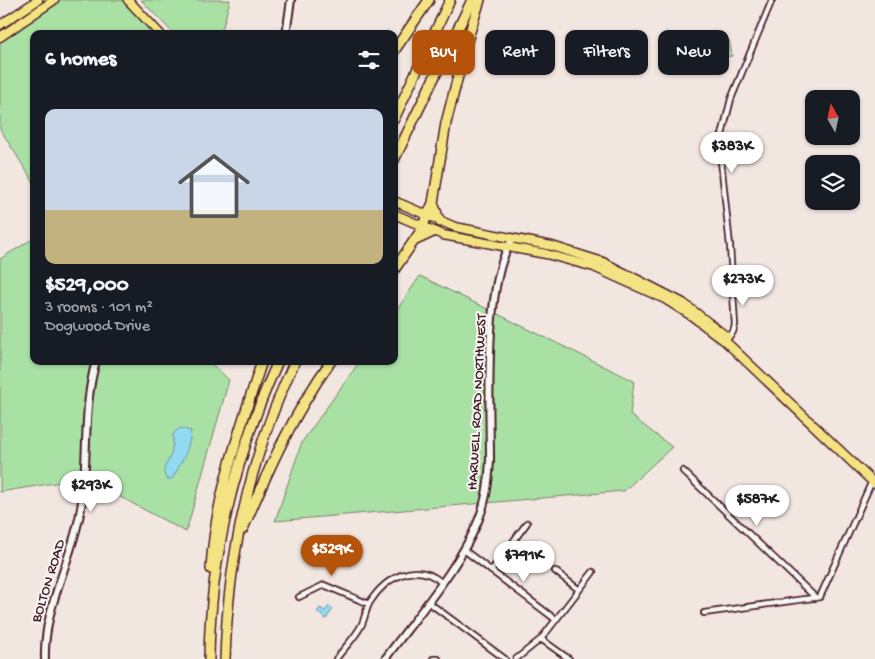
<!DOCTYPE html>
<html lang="en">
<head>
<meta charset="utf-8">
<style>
  :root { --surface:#171b24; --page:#20242c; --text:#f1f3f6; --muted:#9ea1a6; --line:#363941; --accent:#b45309 }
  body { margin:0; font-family:"Gochi Hand",sans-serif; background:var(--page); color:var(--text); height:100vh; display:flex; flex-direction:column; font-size:19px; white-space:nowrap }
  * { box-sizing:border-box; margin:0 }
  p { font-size:16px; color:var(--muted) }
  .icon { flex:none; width:28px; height:28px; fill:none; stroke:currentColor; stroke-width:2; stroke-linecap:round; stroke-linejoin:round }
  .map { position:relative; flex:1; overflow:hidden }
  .panel { position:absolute; left:30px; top:30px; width:368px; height:335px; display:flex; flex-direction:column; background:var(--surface); border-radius:10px; box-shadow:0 1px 4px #0004 }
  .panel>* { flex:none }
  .banner { position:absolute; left:412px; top:30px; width:388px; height:45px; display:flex; gap:10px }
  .needle { width:32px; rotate:351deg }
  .tools { position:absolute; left:805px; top:90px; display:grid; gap:10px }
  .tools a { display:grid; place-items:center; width:55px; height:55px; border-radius:10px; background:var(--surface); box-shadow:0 1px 4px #0004; font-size:25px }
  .price { position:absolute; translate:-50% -42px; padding:0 11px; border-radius:18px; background:#fff; color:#222; font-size:16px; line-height:32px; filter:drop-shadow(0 1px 2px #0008) }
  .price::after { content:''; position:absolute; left:50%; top:30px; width:15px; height:11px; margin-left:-8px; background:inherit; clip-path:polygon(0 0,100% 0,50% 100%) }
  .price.current { background:var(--accent); color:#fff }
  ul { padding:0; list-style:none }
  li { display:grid; align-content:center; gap:10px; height:265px; padding:0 15px }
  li+li { border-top:1px solid var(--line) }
  li span { display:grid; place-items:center; height:155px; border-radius:10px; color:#555 }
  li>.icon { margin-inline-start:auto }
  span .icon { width:90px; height:90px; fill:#fffc; stroke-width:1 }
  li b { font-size:21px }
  h2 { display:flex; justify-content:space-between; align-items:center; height:60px; padding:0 15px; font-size:21px }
  .tag { padding:0 18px; border-radius:10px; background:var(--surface); box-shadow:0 1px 4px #0004; font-size:18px; line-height:45px }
  .tag.current { background:var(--accent); color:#fff }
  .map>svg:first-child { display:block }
  .green { fill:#a9e1a5; stroke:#7a8068 }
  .water { fill:#91dbf2; stroke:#7590a2 }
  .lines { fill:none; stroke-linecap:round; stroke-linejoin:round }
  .street-casing { stroke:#4a1f2b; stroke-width:8 }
  .secondary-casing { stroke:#4a1f2b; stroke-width:10 }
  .primary-casing { stroke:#4a1f2b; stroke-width:11 }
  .highway-casing { stroke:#4a1f2b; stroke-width:12 }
  .street { stroke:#f6f6f2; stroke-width:4.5 }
  .secondary { stroke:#f6f6f2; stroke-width:6 }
  .primary { stroke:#f4e382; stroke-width:8 }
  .highway { stroke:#f4e382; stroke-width:9 }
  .labels { text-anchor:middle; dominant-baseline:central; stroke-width:4; stroke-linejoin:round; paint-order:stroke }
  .street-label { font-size:15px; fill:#4a1f2b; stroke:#f6f6f2 }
</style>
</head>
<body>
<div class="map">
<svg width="875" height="659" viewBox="0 0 875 659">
  <rect width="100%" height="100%" fill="#f2e6e1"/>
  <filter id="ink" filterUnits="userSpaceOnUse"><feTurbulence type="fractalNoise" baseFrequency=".02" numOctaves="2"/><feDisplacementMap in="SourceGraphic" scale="10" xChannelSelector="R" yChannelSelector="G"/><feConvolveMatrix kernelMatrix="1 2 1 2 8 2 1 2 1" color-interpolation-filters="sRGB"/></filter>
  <g filter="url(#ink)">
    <path class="green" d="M53 0H131L164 34H34V183L0 129V34Z
      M141 0H230L221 34H174Z
      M729 40 732 56 716 58 714 42Z
      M34 238V361H208L229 380 186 532 85 478 0 492V259Z
      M420 276 634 381 630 415 672 447 624 491 275 521 302 442 360 361H394V314Z"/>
    <path class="water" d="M180 428 191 431C190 448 181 464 172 479H167C159 468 169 464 171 454 173 447 173 440 173 434Z
      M329 606 333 609 326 619 317 612 320 608 325 611Z"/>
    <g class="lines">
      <g class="street-casing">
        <path id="street" d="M727 339 733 332 735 325 730 246 721 161V139L731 99 772 0
          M683 471 816 598
          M514 541 543 561
          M464 550 555 619
          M491 571 527 523
          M555 571 578 589
          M299 597 324 585 369 604
          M428 602 505 659
          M704 613 820 597 872 481
          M541 639 569 659
          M336 659C344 648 356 637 362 624 365 617 366 609 370 602 385 578 416 560 441 582
          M433 659H438
          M516 659 541 639 593 572"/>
      </g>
      <g class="secondary-casing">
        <path id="secondary" d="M286 34 291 0
          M45 659C43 607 73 559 81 508 89 460 82 409 96 361
          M385 659C415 618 463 563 480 516 487 498 489 479 490 460 490 408 483 279 513 239"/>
      </g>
      <g class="primary-casing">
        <path id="primary" d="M128 0 160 34
          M0 25 38 0
          M0 37 54 0
          M394 201 455 227 552 246 603 262 683 303 727 337
          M394 214 443 235 546 254 594 267 665 299 692 316 725 341 875 484"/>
      </g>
      <g class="highway-casing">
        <path id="highway" d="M394 51 429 0
          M394 119 450 0
          M394 160 472 0
          M433 203 440 222
          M416 240 433 232
          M394 270 420 232 433 203 446 123 467 41 480 0
          M243 529C269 468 292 416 331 361
          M211 569C215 496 240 430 262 361
          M209 659C210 555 236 455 278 361
          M225 659C228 555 250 456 295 361"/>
      </g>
      <use href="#street" class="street"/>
      <use href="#secondary" class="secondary"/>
      <use href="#primary" class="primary"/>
      <use href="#highway" class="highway"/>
    </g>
  </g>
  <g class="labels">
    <g class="street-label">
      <text transform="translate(478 402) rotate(-87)">HARWELL ROAD NORTHWEST</text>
      <text transform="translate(49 581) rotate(-73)">BOLTON ROAD</text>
    </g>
  </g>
</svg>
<div class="tools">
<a><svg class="needle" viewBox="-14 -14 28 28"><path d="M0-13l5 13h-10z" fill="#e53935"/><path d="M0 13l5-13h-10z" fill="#9ea1a6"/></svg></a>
<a><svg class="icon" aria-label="layers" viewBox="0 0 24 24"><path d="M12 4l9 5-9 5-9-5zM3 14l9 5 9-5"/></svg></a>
</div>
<b class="price" style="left:732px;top:174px">$383K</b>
<b class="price" style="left:743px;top:307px">$273K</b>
<b class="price" style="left:91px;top:513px">$293K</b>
<b class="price" style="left:757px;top:527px">$587K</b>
<b class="price current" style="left:332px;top:577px">$529K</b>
<b class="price" style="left:524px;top:583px">$791K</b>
<div class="banner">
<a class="tag current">Buy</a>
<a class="tag">Rent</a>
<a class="tag">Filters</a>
<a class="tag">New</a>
</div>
<section class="panel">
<h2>6 homes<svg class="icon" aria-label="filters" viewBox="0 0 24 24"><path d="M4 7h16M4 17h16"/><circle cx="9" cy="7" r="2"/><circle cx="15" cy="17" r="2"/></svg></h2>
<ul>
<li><span style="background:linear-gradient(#c9d6e8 65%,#c2b280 0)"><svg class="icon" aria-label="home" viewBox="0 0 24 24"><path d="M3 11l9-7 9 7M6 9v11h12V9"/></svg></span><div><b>$529,000</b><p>3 rooms · 101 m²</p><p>Dogwood Drive</p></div></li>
</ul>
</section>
</div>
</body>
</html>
